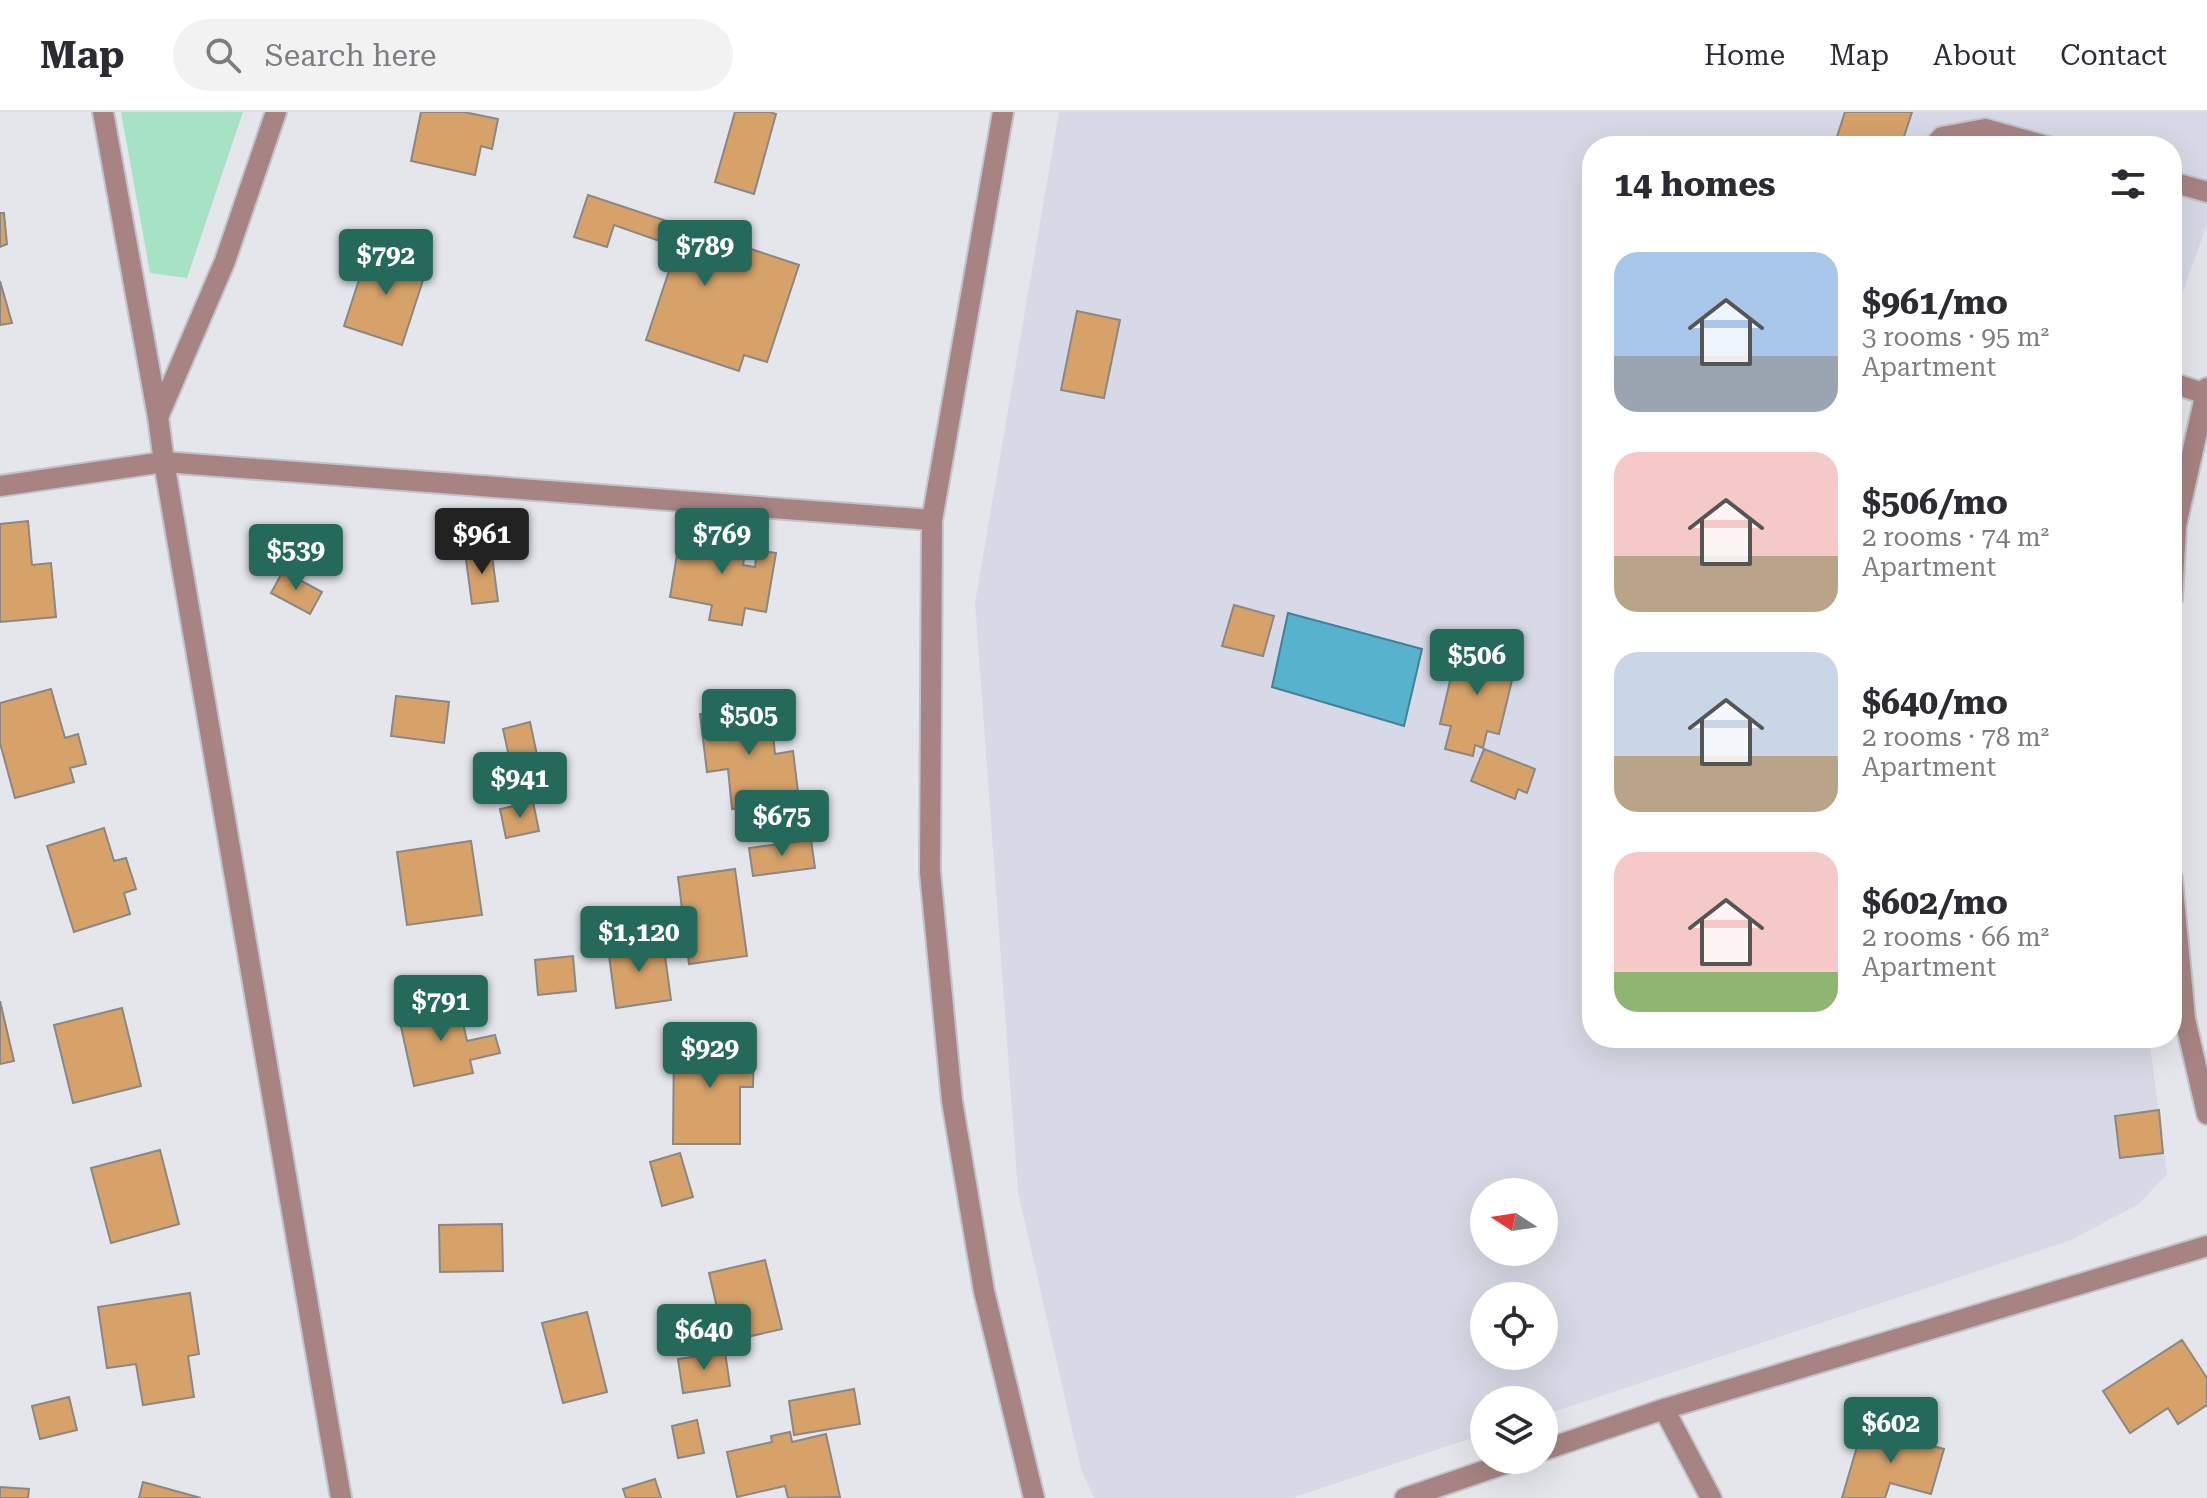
<!DOCTYPE html>
<html lang="en">
<head>
<meta charset="utf-8">
<style>
  :root { --surface:#fff; --page:#f2f2f3; --text:#2b2b33; --muted:#7c7c81; --line:#e1e1e2; --accent:#25695b }
  body { margin:0; font-family:"Roboto Serif",serif; background:var(--page); color:var(--text); height:100vh; display:flex; flex-direction:column; font-size:30px; white-space:nowrap }
  * { box-sizing:border-box; margin:0 }
  p { font-size:26px; color:var(--muted) }
  .icon { flex:none; width:44px; height:44px; fill:none; stroke:currentColor; stroke-width:2; stroke-linecap:round; stroke-linejoin:round }
  .map { position:relative; flex:1; overflow:hidden }
  .details { position:absolute; left:1582px; top:24px; width:600px; height:912px; display:flex; flex-direction:column; background:var(--surface); border-radius:32px; box-shadow:0 8px 32px #0002 }
  .details>* { flex:none }
  .needle { width:52px; rotate:282deg }
  .fabs { position:absolute; left:1470px; top:1066px; display:grid; gap:16px }
  .fabs a { display:grid; place-items:center; width:88px; height:88px; border-radius:50%; background:var(--surface); box-shadow:0 8px 32px #0002; font-size:40px }
  .price { position:absolute; translate:-50% -68px; padding:0 18px; border-radius:8px; background:var(--accent); color:#fff; font-size:26px; line-height:52px; filter:drop-shadow(0 2px 4px #0008) }
  .price::after { content:''; position:absolute; left:50%; top:48px; width:24px; height:18px; margin-left:-12px; background:inherit; clip-path:polygon(0 0,100% 0,50% 100%) }
  .price.current { background:#222; color:#fff }
  ul { padding:0; list-style:none }
  li { display:flex; align-items:center; gap:24px; height:200px; padding:0 32px }
  li span { display:grid; place-items:center; flex:none; width:224px; height:160px; border-radius:24px; color:#555 }
  li>.icon { margin-inline-start:auto }
  span .icon { width:96px; height:96px; fill:#fffc; stroke-width:1 }
  li b { font-size:34px }
  h2 { display:flex; justify-content:space-between; align-items:center; height:96px; padding:0 32px; font-size:34px }
  header { display:flex; align-items:center; gap:48px; box-sizing:border-box; height:112px; padding:0 40px; background:var(--surface); border-bottom:2px solid var(--line) }
  header strong { font-size:38px }
  nav { display:flex; gap:44px; margin-inline-start:auto; font-size:28px }
  .search { width:560px; height:72px; background:var(--page); display:flex; align-items:center; gap:20px; box-sizing:border-box; padding:0 28px; border-radius:44px; color:var(--muted); font-size:30px }
  .map>svg:first-child { display:block }
  .built { fill:#d7d9e6; fill-rule:evenodd }
  .green { fill:#a7e2c5 }
  .water { fill:#57b2ce; stroke:#428196; stroke-width:2 }
  .building { fill:#d6a26a; stroke:#8b8782; stroke-width:2 }
  .lines { fill:none; stroke-linecap:round; stroke-linejoin:round }
  .minor-casing { stroke:#c3c4c9; stroke-width:24 }
  .minor { stroke:#a78483; stroke-width:20 }
</style>
</head>
<body>
<header>
<strong>Map</strong>
<div class="search"><svg class="icon" aria-label="search" viewBox="0 0 24 24"><circle cx="10" cy="10" r="6"/><path d="M15 15l6 6"/></svg>Search here</div>
<nav><a>Home</a><a>Map</a><a>About</a><a>Contact</a></nav>
</header>
<div class="map">
<svg width="2207" height="1386" viewBox="0 0 2207 1386">
  <rect width="100%" height="100%" fill="#e5e6ec"/>
  <path class="built" d="M1059 0H2207V112L2172 210V34H1592V926H2149L2167 1062 2139 1092 2071 1128 1544 1303V1288H1484V1322L1292 1386H1094L1081 1357 1018 1080 975 491ZM1484 1080H1544V1140H1484ZM1484 1184H1544V1244H1484Z"/>
  <path class="green" d="M121 0H243L187 166 150 161Z"/>
  <path class="water" d="M1288 501 1422 537 1404 614 1272 575Z"/>
  <path class="building" d="M421 0H464L498 7 492 37 481 34 475 63 411 49Z
    M735 0H769L776 2 754 82 715 70Z
    M1845 0H1912L1901 34H1834Z
    M588 83 799 153 767 250 744 243 739 259 646 228 677 135 614 113 607 135 574 125Z
    M0 101H4L7 132 0 135Z
    M369 137 427 156 402 233 344 214Z
    M0 169 12 211 0 213Z
    M1077 199 1120 208 1104 286 1061 278Z
    M28 409 32 453 51 451 56 505 0 510V412Z
    M681 418 747 429 743 453 755 455 757 438 776 441 766 500 745 496 742 513 709 508 712 493 670 485Z
    M491 436 498 489 472 492 465 440Z
    M283 459 322 480 310 502 271 481Z
    M1234 493 1274 504 1263 544 1222 534Z
    M1470 527 1508 536 1502 558 1514 560 1499 622 1487 619 1483 636 1475 633 1473 644 1445 637 1451 614 1440 612 1453 556 1462 558Z
    M51 577 65 626 78 622 86 652 70 656 74 670 15 686 0 631V591Z
    M396 584 449 590 444 631 391 624Z
    M770 593 775 642 793 639 799 688 732 697 728 657 707 660 700 602Z
    M530 610 540 657 513 663 503 617Z
    M1484 637 1535 657 1527 681 1518 677 1515 687 1471 669Z
    M533 690 539 719 506 726 500 697Z
    M104 716 114 749 126 746 136 777 124 781 130 802 74 820 47 734Z
    M811 728 815 756 753 764 749 736Z
    M471 729 482 803 407 813 397 740Z
    M735 757 747 844 689 852 678 765Z
    M663 829 671 888 616 896 608 836Z
    M573 844 576 879 538 883 535 848Z
    M458 888 467 929 495 923 500 941 470 948 473 961 414 974 398 901Z
    M0 889 14 949 0 952Z
    M122 896 141 974 73 991 54 913Z
    M674 928 754 929 753 975H740V1032H673Z
    M2159 998 2163 1041 2120 1046 2115 1004Z
    M160 1038 179 1112 111 1131 91 1056Z
    M680 1041 693 1085 662 1094 650 1050Z
    M502 1112 503 1159 440 1160 439 1113Z
    M765 1148 782 1217 725 1230 709 1161Z
    M190 1181 199 1242 188 1244 194 1285 143 1293 136 1252 107 1256 98 1195Z
    M587 1200 607 1280 563 1291 542 1211Z
    M2182 1228 2207 1266V1293L2178 1312 2168 1296 2130 1321 2103 1279Z
    M725 1240 730 1274 683 1281 678 1247Z
    M854 1277 860 1312 794 1323 789 1289Z
    M69 1285 77 1318 40 1327 32 1294Z
    M697 1308 704 1341 678 1346 672 1314Z
    M1863 1314 1944 1337 1931 1382 1890 1371 1885 1386H1842Z
    M790 1320 792 1330 826 1322 840 1385 788 1386 785 1374 737 1385 727 1340 772 1330 771 1324Z
    M655 1367 661 1386H626L623 1377Z
    M143 1370 201 1386H139Z
    M0 1375 29 1377 28 1386H0Z"/>
  <g class="lines">
    <g class="minor-casing">
      <path id="minor" d="M103 0 158 305 164 350 341 1386
        M1003 0 932 408 930 760 952 989 984 1179 1034 1386
        M1934 34 1942 25 1985 17 2046 34
        M2172 70 2207 80
        M2172 271 2206 282
        M158 305 225 149 276 0
        M0 374 164 350 932 408
        M2172 486 2176 413 2207 276
        M2172 767 2185 907 2207 1002
        M1664 1297 1711 1386
        M1544 1338 1664 1297 2207 1134
        M1405 1386 1516 1348"/>
    </g>
    <use href="#minor" class="minor"/>
  </g>
</svg>
<div class="fabs">
<a><svg class="needle" viewBox="-14 -14 28 28"><path d="M0-13l5 13h-10z" fill="#e53935"/><path d="M0 13l5-13h-10z" fill="#7c7c81"/></svg></a>
<a><svg class="icon" aria-label="locate" viewBox="0 0 24 24"><circle cx="12" cy="12" r="6"/><path d="M12 2v4M12 18v4M2 12h4M18 12h4"/></svg></a>
<a><svg class="icon" aria-label="layers" viewBox="0 0 24 24"><path d="M12 4l9 5-9 5-9-5zM3 14l9 5 9-5"/></svg></a>
</div>
<b class="price" style="left:705px;top:176px">$789</b>
<b class="price" style="left:386px;top:185px">$792</b>
<b class="price current" style="left:482px;top:464px">$961</b>
<b class="price" style="left:722px;top:464px">$769</b>
<b class="price" style="left:296px;top:480px">$539</b>
<b class="price" style="left:1477px;top:585px">$506</b>
<b class="price" style="left:749px;top:645px">$505</b>
<b class="price" style="left:520px;top:708px">$941</b>
<b class="price" style="left:782px;top:746px">$675</b>
<b class="price" style="left:639px;top:862px">$1,120</b>
<b class="price" style="left:441px;top:931px">$791</b>
<b class="price" style="left:710px;top:978px">$929</b>
<b class="price" style="left:704px;top:1260px">$640</b>
<b class="price" style="left:1891px;top:1353px">$602</b>
<section class="details">
<h2>14 homes<svg class="icon" aria-label="filters" viewBox="0 0 24 24"><path d="M4 7h16M4 17h16"/><circle cx="9" cy="7" r="2"/><circle cx="15" cy="17" r="2"/></svg></h2>
<ul>
<li><span style="background:linear-gradient(#a9c7e8 65%,#9aa5b1 0)"><svg class="icon" aria-label="home" viewBox="0 0 24 24"><path d="M3 11l9-7 9 7M6 9v11h12V9"/></svg></span><div><b>$961/mo</b><p>3 rooms · 95 m²</p><p>Apartment</p></div></li>
<li><span style="background:linear-gradient(#f6c9c9 65%,#b9a48a 0)"><svg class="icon" aria-label="home" viewBox="0 0 24 24"><path d="M3 11l9-7 9 7M6 9v11h12V9"/></svg></span><div><b>$506/mo</b><p>2 rooms · 74 m²</p><p>Apartment</p></div></li>
<li><span style="background:linear-gradient(#c9d6e8 65%,#b9a48a 0)"><svg class="icon" aria-label="home" viewBox="0 0 24 24"><path d="M3 11l9-7 9 7M6 9v11h12V9"/></svg></span><div><b>$640/mo</b><p>2 rooms · 78 m²</p><p>Apartment</p></div></li>
<li><span style="background:linear-gradient(#f6c9c9 75%,#8fb573 0)"><svg class="icon" aria-label="home" viewBox="0 0 24 24"><path d="M3 11l9-7 9 7M6 9v11h12V9"/></svg></span><div><b>$602/mo</b><p>2 rooms · 66 m²</p><p>Apartment</p></div></li>
</ul>
</section>
</div>
</body>
</html>
